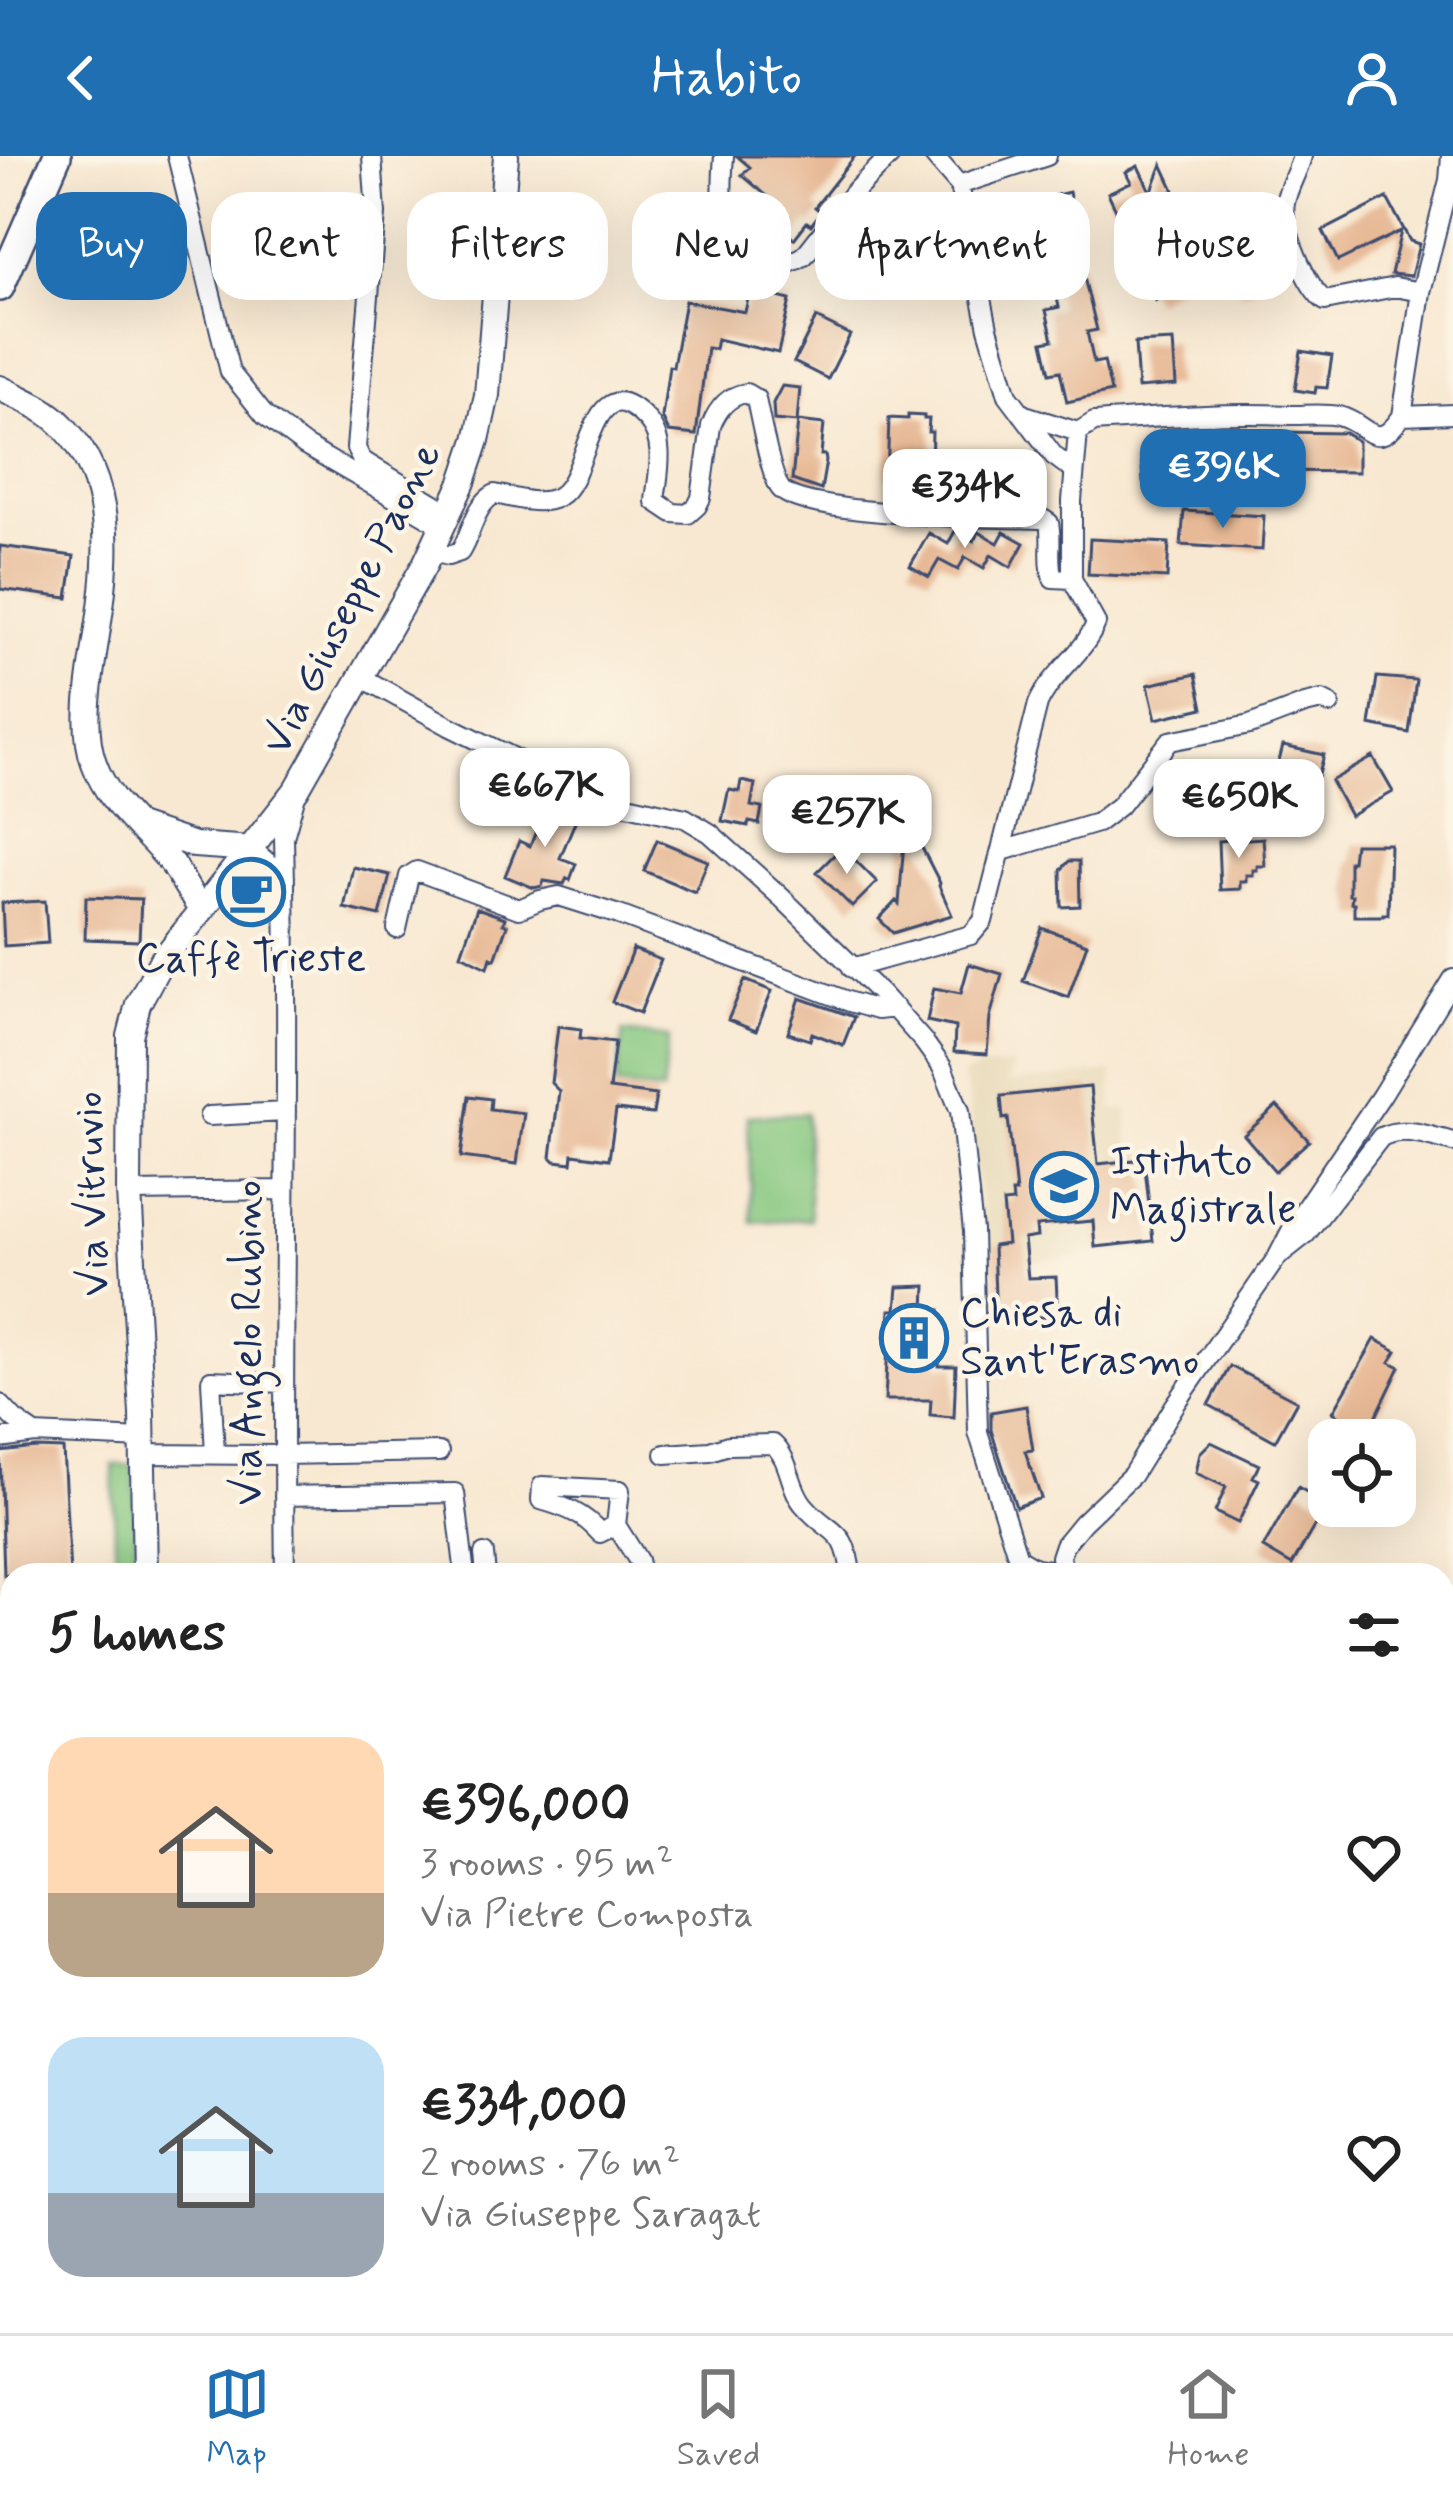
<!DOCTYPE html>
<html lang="en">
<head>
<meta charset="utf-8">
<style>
  :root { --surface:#fff; --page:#f6f6f6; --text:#222; --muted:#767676; --line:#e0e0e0; --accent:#1f6fb2 }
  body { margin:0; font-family:Mynerve,sans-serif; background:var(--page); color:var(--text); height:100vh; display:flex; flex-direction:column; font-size:45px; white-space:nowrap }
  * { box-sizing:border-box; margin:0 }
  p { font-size:39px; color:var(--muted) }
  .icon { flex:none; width:66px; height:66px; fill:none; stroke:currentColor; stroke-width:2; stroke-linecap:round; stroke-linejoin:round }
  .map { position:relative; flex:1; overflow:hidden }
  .details { position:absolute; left:0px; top:1407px; width:1455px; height:771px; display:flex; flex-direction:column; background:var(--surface); border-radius:36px 36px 0 0; box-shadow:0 12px 48px #0002 }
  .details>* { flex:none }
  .top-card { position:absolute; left:36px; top:36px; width:1383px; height:108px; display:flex; gap:24px }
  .buttons { position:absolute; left:1308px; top:1263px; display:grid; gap:24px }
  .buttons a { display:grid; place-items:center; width:108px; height:108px; border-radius:24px; background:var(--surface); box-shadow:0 12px 48px #0002; font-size:60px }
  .price { position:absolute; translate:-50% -102px; padding:0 27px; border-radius:24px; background:#fff; color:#222; font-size:39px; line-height:78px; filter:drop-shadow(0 3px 6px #0008) }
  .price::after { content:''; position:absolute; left:50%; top:72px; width:36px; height:27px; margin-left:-18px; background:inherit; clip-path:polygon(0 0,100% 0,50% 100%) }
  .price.selected { background:var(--accent); color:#fff }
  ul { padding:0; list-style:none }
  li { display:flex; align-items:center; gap:36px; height:300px; padding:0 48px }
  li span { display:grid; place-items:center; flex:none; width:336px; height:240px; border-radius:36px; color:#555 }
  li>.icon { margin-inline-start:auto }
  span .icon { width:144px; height:144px; fill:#fffc; stroke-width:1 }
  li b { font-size:51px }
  h2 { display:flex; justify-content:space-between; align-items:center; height:144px; padding:0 48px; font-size:51px }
  .pill { padding:0 42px; border-radius:36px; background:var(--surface); box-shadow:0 12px 48px #0002; font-size:42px; line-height:108px }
  .pill.selected { background:var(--accent); color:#fff }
  header { display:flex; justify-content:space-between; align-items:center; height:156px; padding:0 48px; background:var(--accent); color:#fff; font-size:54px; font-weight:600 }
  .tab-bar { display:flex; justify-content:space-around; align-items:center; height:168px; border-top:3px solid var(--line); background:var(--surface); font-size:33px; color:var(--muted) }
  .tab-bar a { display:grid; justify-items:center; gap:6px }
  .tab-bar .selected { color:var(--accent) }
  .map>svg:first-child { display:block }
  .built { fill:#e8daba }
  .green { fill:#84c67e; stroke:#507a6e; stroke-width:3 }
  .building { fill:#e7b996 }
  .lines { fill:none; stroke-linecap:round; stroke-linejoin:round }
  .street-casing { stroke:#3c4b6f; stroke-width:22 }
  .secondary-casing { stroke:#3c4b6f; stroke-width:28 }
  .primary-casing { stroke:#3c4b6f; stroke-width:32 }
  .street { stroke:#fff; stroke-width:18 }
  .secondary { stroke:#fff; stroke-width:24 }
  .primary { stroke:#fff; stroke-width:27 }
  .rail { stroke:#1b2f5e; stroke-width:6; stroke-dasharray:18 9; stroke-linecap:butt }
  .labels { text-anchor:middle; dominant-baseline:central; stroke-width:9; stroke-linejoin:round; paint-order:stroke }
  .street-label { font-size:42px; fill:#1b2f5e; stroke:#fcf5e5 }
  .poi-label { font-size:42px; fill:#1b2f5e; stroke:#fcf5e5; text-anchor:start }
</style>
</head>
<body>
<header><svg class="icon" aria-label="back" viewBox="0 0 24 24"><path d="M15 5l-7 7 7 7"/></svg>Habito<svg class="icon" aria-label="person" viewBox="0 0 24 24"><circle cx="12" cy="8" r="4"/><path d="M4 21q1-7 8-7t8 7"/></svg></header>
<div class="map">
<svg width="1453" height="2177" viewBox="0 0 1453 2177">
  <rect width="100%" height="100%" fill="#fcf5e5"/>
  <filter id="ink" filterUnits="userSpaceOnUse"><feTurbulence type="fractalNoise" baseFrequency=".00833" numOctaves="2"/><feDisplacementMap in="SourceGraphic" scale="24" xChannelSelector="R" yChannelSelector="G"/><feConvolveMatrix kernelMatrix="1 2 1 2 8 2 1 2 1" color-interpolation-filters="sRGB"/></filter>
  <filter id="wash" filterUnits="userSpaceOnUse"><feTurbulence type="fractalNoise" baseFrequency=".004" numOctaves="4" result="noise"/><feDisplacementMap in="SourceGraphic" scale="48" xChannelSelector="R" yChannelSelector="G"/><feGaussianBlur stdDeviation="2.7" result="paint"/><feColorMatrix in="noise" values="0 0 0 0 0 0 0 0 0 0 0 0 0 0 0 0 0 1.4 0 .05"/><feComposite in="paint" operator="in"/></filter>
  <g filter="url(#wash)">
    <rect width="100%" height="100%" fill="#f8e8d1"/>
    <path class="built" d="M1013 909 1008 927 1112 916V954H1128L1129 995 1147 994 1155 1093 987 1111 968 939 962 920 981 912Z"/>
    <path class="green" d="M623 876 669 882 662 936 616 930Z
      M806 957 810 1063 752 1066 748 960Z
      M113 1309H134L137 1419H116Z"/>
    <g id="blocks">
      <path class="building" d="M737 0H855L815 51 821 56 811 69 807 66 794 83 786 77 771 96 759 88 762 85 749 75 773 45 742 19 750 11Z
        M1162 8 1174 34 1154 44 1158 52 1146 58 1142 50 1119 60 1108 37 1131 26 1126 16 1138 10 1151 37Z
        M1069 36 1079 80 1074 81 1097 174 1087 176 1094 207 1104 205 1111 236 1067 246 1060 215 1050 217 1043 186 1053 184 1046 154 1059 151 1045 87H1049L1039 43Z
        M1387 42 1410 85 1419 88 1411 120 1391 118 1401 75 1338 105 1323 75Z
        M1275 78 1288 115 1241 137 1234 123 1231 125 1221 103Z
        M1184 86 1202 113 1155 145 1137 118Z
        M750 134 790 144 778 197 717 183 715 193 707 192 696 279 669 276 662 261 669 210 673 211 685 145 745 156Z
        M816 162 850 179 828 223 794 206Z
        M1173 185 1176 229 1138 232 1135 187Z
        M1301 195 1332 200 1327 232 1316 231 1315 237 1295 234Z
        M782 230 800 232 797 266 774 264 773 247Z
        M908 259 924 260V263H929L928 276H932L931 312H927L926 324H922V328H905V323H887L889 262 908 263Z
        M798 265 824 268 821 299H825L826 305 821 334 792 324Z
        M1280 276 1345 277 1358 285V316L1279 315V321L1174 319V329H1149V326H1143L1141 291 1199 290V280L1280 281Z
        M1184 355 1264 360 1262 394 1181 389Z
        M955 375 974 385 979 376 998 387 1004 376 1024 387 1011 411 991 399 984 412 965 401 958 414 939 404 929 421 910 410 929 377 948 388Z
        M1090 383 1169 387 1167 422 1088 418Z
        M0 390 74 400 68 442 0 433Z
        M1196 518 1203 552 1156 563 1148 529Z
        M1377 521 1416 524 1409 577 1370 569Z
        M1283 590 1324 599 1310 650 1271 636Z
        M1373 601 1393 636 1350 660 1331 625Z
        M741 625 755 628 751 650 762 652 759 668 749 666 748 670 722 665 728 637 730 634 739 636Z
        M549 644 579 656 560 702 576 708 570 724 567 722 564 728 544 725 542 730 534 732 505 720 519 685 530 690Z
        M1263 682 1265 710H1257V714H1253V719H1246V725H1240V733L1220 734 1218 685Z
        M657 684 708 705 695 736 644 715Z
        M904 686 920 688 940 727 939 730 952 759 893 777 879 763 896 745 899 748Z
        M1354 688H1390L1388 758H1383V760H1354V747H1351L1352 739H1349V705H1352Z
        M842 691 877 726 852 751 817 716Z
        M1069 705H1079L1080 750 1062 751 1061 714Z
        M353 711 390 719 380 760 344 752Z
        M86 741 141 743 139 785 85 783Z
        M45 745 48 787 4 790 2 747Z
        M477 752 505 762 503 768 507 769 495 803 491 801 488 811 461 798Z
        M1042 772 1087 788 1068 841 1023 825Z
        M633 793 661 804 640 857 612 846Z
        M969 808 1002 818 990 861 987 898 954 896 955 871 927 865 934 832 961 837Z
        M745 824 772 835 756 875 728 864Z
        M800 842 854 861 843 889 812 877 810 884 788 877Z
        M558 870 581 873 580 882 615 886 609 933 656 939 653 958 616 954 609 1003 573 998 572 1007 555 1005 551 1001 559 935 551 927Z
        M1090 931 1098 1008 1144 1003 1153 1085 1095 1091 1093 1065 1036 1070 1037 1081 1024 1083 1028 1122 1056 1121 1058 1160 996 1163 993 1090 1007 1088 1003 1047 1013 1046 1012 1037H1016L1008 962 1003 963 1001 940Z
        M469 940 491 943 490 953 524 957 517 1008 461 1001Z
        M1277 950 1309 985 1275 1015 1244 979Z
        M926 1130 925 1154H940L939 1210H956L954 1261 930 1259 931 1244H885L890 1154H896L898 1131Z
        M1375 1183 1397 1195 1390 1206 1400 1211 1375 1263 1372 1262 1363 1273 1333 1256Z
        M1230 1210 1297 1245 1275 1285 1209 1249Z
        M1026 1250 1033 1294 1025 1295 1041 1342 1016 1351 991 1274V1256Z
        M1211 1286 1259 1309 1253 1321 1259 1324 1238 1367 1215 1356 1226 1331 1196 1317 1200 1297Z
        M36 1292 63 1293 70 1419H4L0 1296Z
        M1298 1331 1327 1348 1292 1409 1263 1392Z"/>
    </g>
  </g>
  <g filter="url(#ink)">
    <use href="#blocks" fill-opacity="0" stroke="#3c4b6f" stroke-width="3"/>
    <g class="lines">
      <g class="street-casing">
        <path id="street" d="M177 0 230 216 265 260 305 290 443 370
          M372 0 376 58 356 292 361 303 368 308 450 357
          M724 0C721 35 717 90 757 106 774 113 789 109 804 100L853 37 890 0
          M934 0 959 29 988 172 1008 239 1054 300 1073 314
          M1302 0C1298 16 1288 30 1285 47 1280 69 1307 132 1325 145L1395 131 1421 136
          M1451 0 1449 24 1421 136 1402 260 1453 258
          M959 29 1047 0
          M1022 258 1078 276
          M431 395 448 400 460 396C472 377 475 348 495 338 515 342 541 351 559 340 591 322 590 202 647 264 667 286 658 318 655 345L673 357 688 358 697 350 701 342 711 270C717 254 727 240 746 237L756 243C760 262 771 320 780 332 798 360 1002 362 1043 363L1049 367C1053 386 1047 404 1053 422L1072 423
          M361 521 449 570 580 634 614 646 685 662 710 677 781 741 883 840 924 886 942 911 960 955 973 1075 978 1276 1018 1402 1035 1412 1063 1416
          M252 693 285 721
          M1002 695 1097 667 1119 650 1170 585 1250 569 1305 548 1322 544 1330 548
          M397 773 409 720 417 715 519 753 540 744 559 740 619 759 850 846 877 854 895 852
          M852 812 971 779 983 765 1038 548C1051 518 1084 498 1096 467L1072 423V345L1078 276 1094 266C1160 261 1225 256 1292 259 1306 259 1325 257 1339 260 1369 268 1375 299 1402 260
          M209 960 286 956
          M129 1036 285 1034
          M1282 1097 1306 1078 1381 981C1403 969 1429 980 1453 986
          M0 1248 14 1263 35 1278 143 1283
          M0 1283 35 1278
          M143 1298 283 1299 439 1296
          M215 1298 211 1224 283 1227
          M665 1298 710 1295 728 1289 773 1288C791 1304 789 1332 804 1349 831 1381 846 1369 851 1419
          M542 1330 620 1334 616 1369 600 1377C583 1357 565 1351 541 1344Z
          M284 1340 455 1337 465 1419
          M616 1369 638 1404 641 1419
          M484 1398 486 1419
          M285 1419C281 1173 290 927 284 681L296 639
          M1065 1419 1060 1401 1064 1389 1082 1367 1132 1319 1175 1249 1278 1100 1295 1067 1381 940 1453 823
          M0 1486H12
          M0 1703 12 1702
          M0 1800 12 1799
          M16 2166 17 2177
          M348 2166 350 2177
          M469 2166 470 2177
          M959 2177V2166"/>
      </g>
      <g class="secondary-casing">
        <path id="secondary" d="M0 232C22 243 46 252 63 270 122 332 106 422 94 498 89 531 82 575 94 607 109 650 145 674 172 708 183 723 190 740 202 754
          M138 670 194 689 252 693
          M145 1419 142 1257 129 1036 130 880 138 848 160 807 297 633 425 408 463 326 477 284 487 239 506 0
          M171 2166V2177"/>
      </g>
      <g class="primary-casing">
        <path id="primary" d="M0 131 57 0"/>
      </g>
      <use href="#street" class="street"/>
      <use href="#secondary" class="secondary"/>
      <use href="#primary" class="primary"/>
      <path class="rail" d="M915 2166V2177
        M942 2177V2166"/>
    </g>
  </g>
  <defs>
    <g id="cafe-ring" transform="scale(3.45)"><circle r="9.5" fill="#fcf5e5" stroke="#1f6fb2" stroke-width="1.5"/><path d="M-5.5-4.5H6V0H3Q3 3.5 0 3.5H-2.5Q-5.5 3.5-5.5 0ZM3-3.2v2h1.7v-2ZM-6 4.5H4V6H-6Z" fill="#1f6fb2"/></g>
    <g id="school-ring" transform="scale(3.45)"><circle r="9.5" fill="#fcf5e5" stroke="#1f6fb2" stroke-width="1.5"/><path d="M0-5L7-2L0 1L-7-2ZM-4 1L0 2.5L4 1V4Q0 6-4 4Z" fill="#1f6fb2"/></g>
    <g id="building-ring" transform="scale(3.45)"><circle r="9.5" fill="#fcf5e5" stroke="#1f6fb2" stroke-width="1.5"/><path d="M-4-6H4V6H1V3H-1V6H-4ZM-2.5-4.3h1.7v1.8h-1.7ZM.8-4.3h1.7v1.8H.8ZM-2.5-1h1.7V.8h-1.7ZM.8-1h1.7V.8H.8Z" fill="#1f6fb2"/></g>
  </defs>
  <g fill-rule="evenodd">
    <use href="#cafe-ring" x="251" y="736"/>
    <use href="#school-ring" x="1064" y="1030"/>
    <use href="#building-ring" x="914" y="1182"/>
  </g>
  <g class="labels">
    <g class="street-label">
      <text transform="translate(353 443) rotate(-63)">Via Giuseppe Paone</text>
      <text transform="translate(93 1038) rotate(-92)">Via Vitruvio</text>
      <text transform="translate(249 1187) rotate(-90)">Via Angelo Rubino</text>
    </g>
    <g class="poi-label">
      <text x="251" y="803" text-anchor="middle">Caffè Trieste</text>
      <text x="1110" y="1006">Istituto<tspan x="1110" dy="48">Magistrale</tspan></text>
      <text x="960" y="1158">Chiesa di<tspan x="960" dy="48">Sant'Erasmo</tspan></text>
    </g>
  </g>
</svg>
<div class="buttons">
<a><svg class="icon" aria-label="locate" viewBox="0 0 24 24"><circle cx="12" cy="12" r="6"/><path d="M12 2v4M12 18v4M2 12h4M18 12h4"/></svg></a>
</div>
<b class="price selected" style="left:1223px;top:375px">€396K</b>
<b class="price" style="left:965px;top:395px">€334K</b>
<b class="price" style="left:545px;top:694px">€667K</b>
<b class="price" style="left:1239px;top:705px">€650K</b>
<b class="price" style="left:847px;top:721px">€257K</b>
<div class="top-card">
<a class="pill selected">Buy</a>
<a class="pill">Rent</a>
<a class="pill">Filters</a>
<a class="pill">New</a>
<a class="pill">Apartment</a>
<a class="pill">House</a>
</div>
<section class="details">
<h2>5 homes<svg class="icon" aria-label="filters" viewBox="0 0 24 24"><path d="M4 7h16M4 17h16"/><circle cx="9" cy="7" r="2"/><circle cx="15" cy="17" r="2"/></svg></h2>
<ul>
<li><span style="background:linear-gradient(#ffd9b3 65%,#b9a48a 0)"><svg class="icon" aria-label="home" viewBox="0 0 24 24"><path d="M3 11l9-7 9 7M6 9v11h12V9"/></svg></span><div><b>€396,000</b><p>3 rooms · 95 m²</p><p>Via Pietre Composta</p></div><svg class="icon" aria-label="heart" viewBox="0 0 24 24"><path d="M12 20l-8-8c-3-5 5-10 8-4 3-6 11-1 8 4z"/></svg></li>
<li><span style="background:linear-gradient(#bfe0f5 65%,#9aa5b1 0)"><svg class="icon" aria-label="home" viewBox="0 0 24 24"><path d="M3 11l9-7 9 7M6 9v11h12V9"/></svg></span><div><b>€334,000</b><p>2 rooms · 76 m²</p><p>Via Giuseppe Saragat</p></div><svg class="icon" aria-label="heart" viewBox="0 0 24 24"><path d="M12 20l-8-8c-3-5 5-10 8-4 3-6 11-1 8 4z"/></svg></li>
</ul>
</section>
</div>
<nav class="tab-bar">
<a class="selected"><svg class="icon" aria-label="map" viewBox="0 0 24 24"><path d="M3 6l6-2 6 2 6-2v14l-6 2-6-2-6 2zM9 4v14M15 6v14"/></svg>Map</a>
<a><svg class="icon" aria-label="saved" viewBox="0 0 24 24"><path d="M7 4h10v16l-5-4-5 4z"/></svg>Saved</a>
<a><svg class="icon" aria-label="home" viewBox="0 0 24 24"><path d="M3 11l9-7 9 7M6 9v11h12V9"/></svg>Home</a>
</nav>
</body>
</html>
